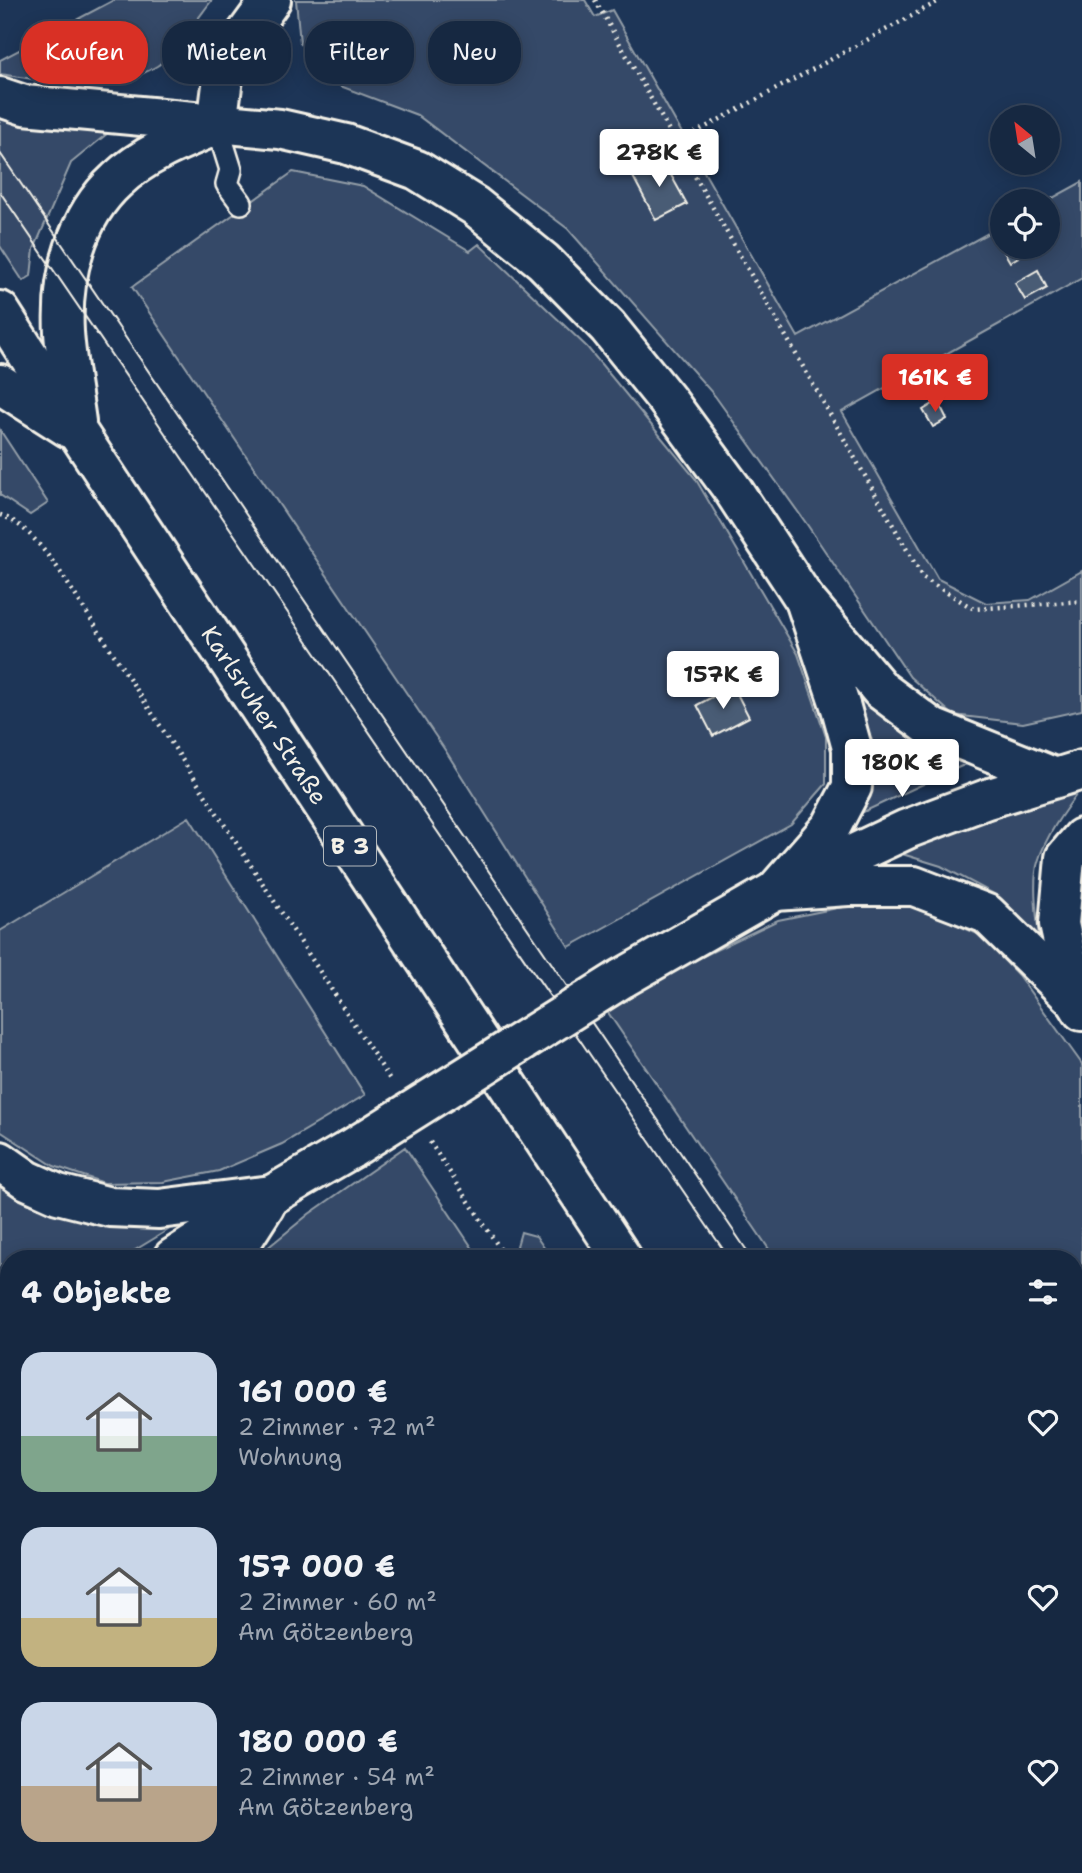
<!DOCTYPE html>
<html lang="de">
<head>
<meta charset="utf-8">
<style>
  :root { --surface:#162841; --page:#23344c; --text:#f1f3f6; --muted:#9ea6b1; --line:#35445a; --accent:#d93025 }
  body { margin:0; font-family:"Shantell Sans",sans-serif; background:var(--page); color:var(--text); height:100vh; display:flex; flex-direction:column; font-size:26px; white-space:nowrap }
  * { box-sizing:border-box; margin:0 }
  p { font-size:23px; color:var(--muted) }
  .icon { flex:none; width:38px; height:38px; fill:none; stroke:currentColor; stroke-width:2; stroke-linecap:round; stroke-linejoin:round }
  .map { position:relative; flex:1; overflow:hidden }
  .details { position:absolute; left:0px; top:1250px; width:1083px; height:625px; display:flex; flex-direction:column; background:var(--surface); border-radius:28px 28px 0 0; box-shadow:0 4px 18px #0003,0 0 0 2px var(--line) }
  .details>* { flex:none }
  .banner { position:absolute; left:21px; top:21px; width:700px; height:63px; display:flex; gap:14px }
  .needle { width:46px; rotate:330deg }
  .buttons { position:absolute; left:990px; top:105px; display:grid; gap:14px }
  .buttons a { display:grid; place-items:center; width:70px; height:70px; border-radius:50%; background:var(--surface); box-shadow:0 4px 18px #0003,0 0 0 2px var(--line); font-size:35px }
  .price { position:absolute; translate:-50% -60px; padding:0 16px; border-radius:7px; background:#fff; color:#222; font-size:23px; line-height:46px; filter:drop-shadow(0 2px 4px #0008) }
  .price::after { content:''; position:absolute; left:50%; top:42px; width:21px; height:16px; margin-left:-10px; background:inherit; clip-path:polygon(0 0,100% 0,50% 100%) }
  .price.current { background:var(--accent); color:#fff }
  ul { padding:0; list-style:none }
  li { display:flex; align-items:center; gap:21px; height:175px; padding:0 21px }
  li span { display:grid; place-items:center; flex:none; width:196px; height:140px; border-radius:21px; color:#555 }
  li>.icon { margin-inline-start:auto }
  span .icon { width:84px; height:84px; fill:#fffc; stroke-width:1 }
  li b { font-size:30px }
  h2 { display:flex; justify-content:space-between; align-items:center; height:84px; padding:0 21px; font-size:30px }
  .pill { padding:0 24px; border-radius:28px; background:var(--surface); box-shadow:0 4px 18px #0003,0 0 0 2px var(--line); font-size:24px; line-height:63px }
  .pill.current { background:var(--accent); color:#fff }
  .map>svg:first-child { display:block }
  .built { fill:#2a4060 }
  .green { fill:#354a67; stroke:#949ea8; stroke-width:2 }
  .building { fill:#485b74; stroke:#f4f1e8; stroke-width:2 }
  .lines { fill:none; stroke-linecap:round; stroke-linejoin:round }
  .service-casing { stroke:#f4f1e8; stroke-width:26 }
  .minor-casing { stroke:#f4f1e8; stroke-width:44 }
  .tertiary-casing { stroke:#f4f1e8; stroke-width:44 }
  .secondary-casing { stroke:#f4f1e8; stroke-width:44 }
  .primary-casing { stroke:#f4f1e8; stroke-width:44 }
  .path { stroke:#f4f1e8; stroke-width:4.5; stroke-dasharray:2 5; stroke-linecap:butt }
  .service { stroke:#1d3557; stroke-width:21 }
  .minor { stroke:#1d3557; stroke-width:38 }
  .tertiary { stroke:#1d3557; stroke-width:38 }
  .secondary { stroke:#1d3557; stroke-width:38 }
  .primary { stroke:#1d3557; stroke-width:38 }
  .tram { stroke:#f4f1e8; stroke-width:2 }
  .primary-bridge-casing { stroke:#f4f1e8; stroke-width:44; stroke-linecap:butt }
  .primary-bridge { stroke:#1d3557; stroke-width:38 }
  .labels { text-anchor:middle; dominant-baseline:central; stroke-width:6; stroke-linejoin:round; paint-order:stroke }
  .shield { fill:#1d3557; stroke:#b4b9bc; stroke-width:2 }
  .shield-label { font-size:23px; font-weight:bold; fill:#f4f1e8 }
  .street-label { font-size:24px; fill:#f4f1e8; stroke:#1d3557 }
</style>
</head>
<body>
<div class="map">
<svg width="1082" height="1873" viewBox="0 0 1082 1873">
  <rect width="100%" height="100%" fill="#1d3557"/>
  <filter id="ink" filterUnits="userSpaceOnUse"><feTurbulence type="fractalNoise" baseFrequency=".0143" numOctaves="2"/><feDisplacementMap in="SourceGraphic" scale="14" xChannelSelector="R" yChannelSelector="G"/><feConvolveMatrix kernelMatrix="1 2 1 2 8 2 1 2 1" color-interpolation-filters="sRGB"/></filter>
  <g filter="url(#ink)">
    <path class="built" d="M0 1653 9 1656V1866H251L256 1873H0Z"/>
    <path class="green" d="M114 0H212C201 14 170 58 157 66 110 95 51 82 0 74V60Z
      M296 0H585L595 17 612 10 798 337 1003 225V247H1048L1047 201 1082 182V278L842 412 938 579 986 603 1030 600 1082 571V710L1023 723 953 715 910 677 806 523 715 396 568 229 417 115 340 86 300 43Z
      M0 116 119 124 71 163 34 249 31 276 23 281 0 246Z
      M293 172 363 186 470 251 479 244 587 347 695 478 798 654 826 737V784L791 824 569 947 447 753 132 287Z
      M0 430 48 503 30 515 0 495Z
      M848 679 887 719 929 750 966 764 855 816Z
      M1082 787C1065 810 1046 835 1038 862 1032 881 1037 918 1039 938L996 895 941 866 899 853 988 815Z
      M189 817 365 1095 282 1144 219 1171 163 1182 104 1183 54 1166 0 1131V931Z
      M903 901 980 935 1018 975 1082 1064V1711L1074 1700V1258H775L607 1011 691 962 778 920 857 904Z
      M405 1147 479 1258H255L309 1214Z
      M0 1183 162 1226 168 1230 122 1258H9V1329L0 1334Z
      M521 1232 536 1236 551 1258H525L517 1246Z
      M9 1390V1485H0V1396Z
      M0 1530 9 1532V1656L0 1653Z
      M251 1866H347L352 1873H256Z
      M432 1866H706L711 1873H437Z
      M730 1866H784L789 1873H717Z
      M824 1866H882L887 1873H829Z"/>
    <path class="building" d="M661 157 687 204 656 220 631 173Z
      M1003 243V247H1024L1027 252 1010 262 1000 245Z
      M1038 270 1047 288 1025 300 1015 283Z
      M938 401 947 419 933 427 923 410Z
      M733 686 749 717 713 736 697 705Z
      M9 1729V1866H104L108 1873H0V1735Z
      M196 1866H218L223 1873H184Z"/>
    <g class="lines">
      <g class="service-casing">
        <path id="service" d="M217 125 231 170 227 184 241 203
          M0 1700 9 1701
          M229 1866 234 1873"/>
      </g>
      <g class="minor-casing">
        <path id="minor" d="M217 125 223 78 244 37 271 0"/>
      </g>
      <g class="tertiary-casing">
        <path id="tertiary" d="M805 600 881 690 932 728 1056 778
          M775 891 907 829 987 799 1082 770
          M1076 1001 1059 924 1065 858 1082 838"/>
      </g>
      <g class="secondary-casing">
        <path id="secondary" d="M1005 1866 1010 1873
          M1055 1866 1060 1873"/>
      </g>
      <g class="primary-casing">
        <g id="primary">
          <path d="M0 97 24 105 280 129 346 144 417 170 475 206 543 261 608 327 667 400 733 490 805 600 841 708 852 748V787L831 827 775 891 621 979"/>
          <path id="s1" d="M0 311 78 433 622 1258"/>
          <path d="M0 384 69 428"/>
          <path d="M76 422C72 392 66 362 64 332 61 277 76 217 117 180 144 154 181 140 215 126"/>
          <path d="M775 891 848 886H914L987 914 1076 1001 1082 1011"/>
          <path d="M0 1161 27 1180 58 1194 110 1207 159 1209 272 1195"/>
          <path d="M173 1258 272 1195 351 1149"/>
          <path d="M231 1258 265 1205"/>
          <path d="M0 1369 9 1363"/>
          <path d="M0 1501 9 1503"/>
          <path d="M1074 1807 1082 1809"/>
          <path d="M397 1866 403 1873"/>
          <path d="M944 1873V1866"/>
        </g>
      </g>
      <path class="path" d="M595 0 923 578 974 609 1082 601
        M676 143 941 0
        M0 515C25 523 41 547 57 567L391 1081
        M430 1142 506 1258
        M806 1866 811 1873
        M895 1866 901 1873"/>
      <use href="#service" class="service"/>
      <use href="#minor" class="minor"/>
      <use href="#tertiary" class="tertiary"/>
      <use href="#secondary" class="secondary"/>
      <use href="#primary" class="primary"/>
      <path class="tram" d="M0 153 752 1258
        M0 192 729 1258
        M1074 1731 1082 1742
        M1074 1763 1082 1774"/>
      <g class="primary-bridge-casing">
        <path id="primary-bridge" d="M351 1149 621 979"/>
      </g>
      <use href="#primary-bridge" class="primary-bridge"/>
    </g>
  </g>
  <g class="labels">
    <rect class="shield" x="324" y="826.5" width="52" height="39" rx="5"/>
    <g class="shield-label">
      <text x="350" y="846">B 3</text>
    </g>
    <g class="street-label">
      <text stroke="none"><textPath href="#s1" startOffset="483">Karlsruher Straße</textPath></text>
    </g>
  </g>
</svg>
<div class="buttons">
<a><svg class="needle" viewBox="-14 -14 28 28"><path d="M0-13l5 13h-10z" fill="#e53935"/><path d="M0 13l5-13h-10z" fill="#9ea6b1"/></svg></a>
<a><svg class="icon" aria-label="locate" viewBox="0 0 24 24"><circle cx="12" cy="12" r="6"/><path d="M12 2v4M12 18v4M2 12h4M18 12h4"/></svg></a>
</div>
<b class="price" style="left:659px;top:189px">278K €</b>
<b class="price current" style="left:935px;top:414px">161K €</b>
<b class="price" style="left:723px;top:711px">157K €</b>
<b class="price" style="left:902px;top:799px">180K €</b>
<div class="banner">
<a class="pill current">Kaufen</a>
<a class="pill">Mieten</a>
<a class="pill">Filter</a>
<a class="pill">Neu</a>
</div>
<section class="details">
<h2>4 Objekte<svg class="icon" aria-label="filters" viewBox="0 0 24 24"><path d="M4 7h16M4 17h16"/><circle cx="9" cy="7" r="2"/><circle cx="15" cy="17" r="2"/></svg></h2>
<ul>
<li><span style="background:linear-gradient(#c9d6e8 60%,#7fa58c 0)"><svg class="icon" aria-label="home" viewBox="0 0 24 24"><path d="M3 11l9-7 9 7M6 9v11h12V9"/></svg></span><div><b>161 000 €</b><p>2 Zimmer · 72 m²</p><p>Wohnung</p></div><svg class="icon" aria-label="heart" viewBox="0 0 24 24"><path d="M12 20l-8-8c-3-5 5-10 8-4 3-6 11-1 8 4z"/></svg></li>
<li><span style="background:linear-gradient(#c9d6e8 65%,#c2b280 0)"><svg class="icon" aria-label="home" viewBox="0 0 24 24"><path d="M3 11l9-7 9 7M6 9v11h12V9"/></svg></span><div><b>157 000 €</b><p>2 Zimmer · 60 m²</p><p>Am Götzenberg</p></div><svg class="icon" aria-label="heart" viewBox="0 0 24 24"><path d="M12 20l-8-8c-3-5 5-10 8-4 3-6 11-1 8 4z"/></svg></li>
<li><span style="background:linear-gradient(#c9d6e8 60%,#b9a48a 0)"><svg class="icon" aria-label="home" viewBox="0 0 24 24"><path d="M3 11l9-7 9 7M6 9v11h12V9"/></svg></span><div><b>180 000 €</b><p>2 Zimmer · 54 m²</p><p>Am Götzenberg</p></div><svg class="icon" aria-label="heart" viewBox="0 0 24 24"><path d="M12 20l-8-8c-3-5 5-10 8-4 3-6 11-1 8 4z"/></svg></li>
</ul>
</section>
</div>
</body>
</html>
